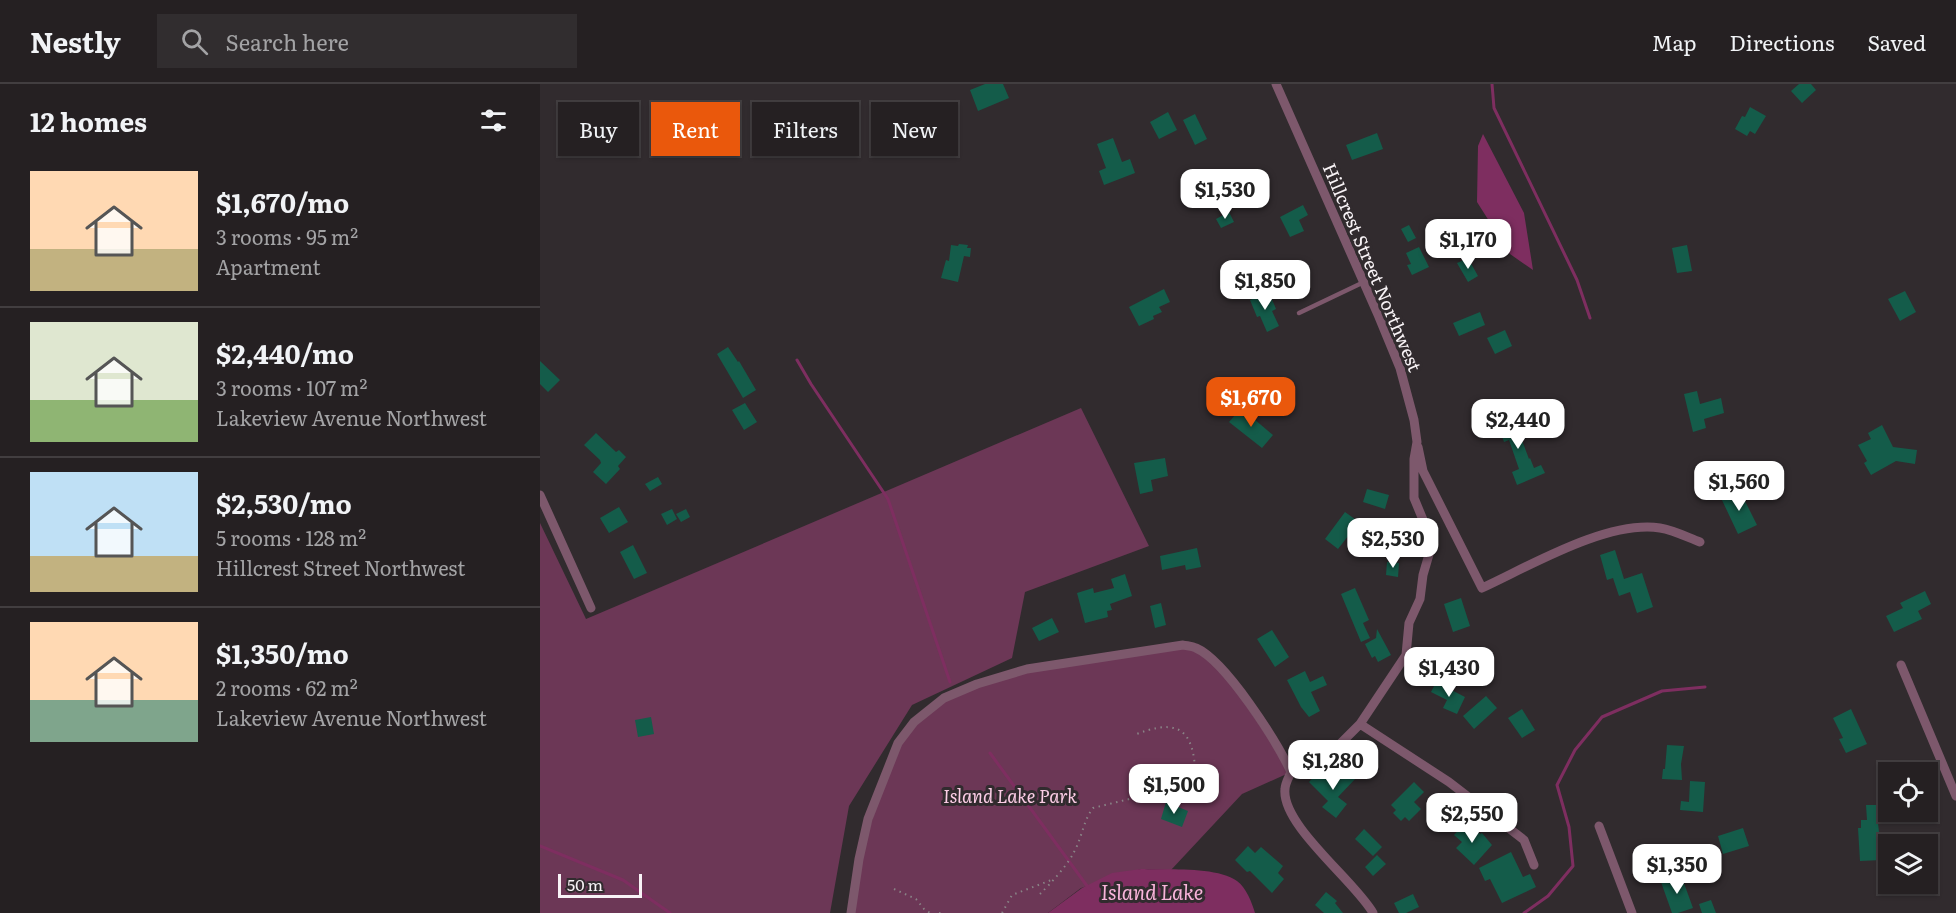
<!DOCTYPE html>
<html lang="en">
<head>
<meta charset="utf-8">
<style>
  :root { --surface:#252022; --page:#312d2f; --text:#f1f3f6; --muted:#a3a3a5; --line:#423e40; --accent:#ea580c }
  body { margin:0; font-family:Literata,serif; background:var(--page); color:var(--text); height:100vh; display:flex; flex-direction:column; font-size:22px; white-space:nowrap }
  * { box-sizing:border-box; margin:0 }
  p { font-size:20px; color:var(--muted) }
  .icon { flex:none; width:33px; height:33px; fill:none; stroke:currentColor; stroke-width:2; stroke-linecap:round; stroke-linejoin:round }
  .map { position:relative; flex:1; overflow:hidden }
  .side { display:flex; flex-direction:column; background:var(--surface); width:540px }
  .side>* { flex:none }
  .guide { position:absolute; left:18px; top:18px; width:570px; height:54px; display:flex; gap:12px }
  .tools { position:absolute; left:1338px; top:678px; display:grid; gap:12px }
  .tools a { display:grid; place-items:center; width:60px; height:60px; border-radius:0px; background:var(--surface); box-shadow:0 2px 4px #0004,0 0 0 2px var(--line); font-size:30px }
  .scale { position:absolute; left:18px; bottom:15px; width:84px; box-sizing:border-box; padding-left:6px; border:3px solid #f8f3f6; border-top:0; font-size:16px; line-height:21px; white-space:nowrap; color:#f8f3f6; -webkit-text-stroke:4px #312b2e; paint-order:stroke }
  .price { position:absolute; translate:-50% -51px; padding:0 14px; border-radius:12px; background:#fff; color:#222; font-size:20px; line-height:39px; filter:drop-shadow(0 2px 3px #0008) }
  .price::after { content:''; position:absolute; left:50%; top:36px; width:18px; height:14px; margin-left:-9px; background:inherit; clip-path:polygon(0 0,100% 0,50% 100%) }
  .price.current { background:var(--accent); color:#fff }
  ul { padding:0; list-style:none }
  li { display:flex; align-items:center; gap:18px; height:150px; padding:0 30px }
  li+li { border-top:2px solid var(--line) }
  li span { display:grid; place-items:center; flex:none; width:168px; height:120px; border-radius:0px; color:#555 }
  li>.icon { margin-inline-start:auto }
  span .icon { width:72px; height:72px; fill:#fffc; stroke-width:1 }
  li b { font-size:26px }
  h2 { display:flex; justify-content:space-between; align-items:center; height:72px; padding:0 30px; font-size:26px }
  .chip { padding:0 21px; border-radius:0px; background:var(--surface); box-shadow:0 2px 4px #0004,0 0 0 2px var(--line); font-size:21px; line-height:54px }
  .chip.current { background:var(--accent); color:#fff }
  header { display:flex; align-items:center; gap:36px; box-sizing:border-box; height:84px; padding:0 30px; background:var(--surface); border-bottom:2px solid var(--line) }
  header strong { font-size:28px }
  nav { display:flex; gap:33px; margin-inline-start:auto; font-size:21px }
  .search { width:420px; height:54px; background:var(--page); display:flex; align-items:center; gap:15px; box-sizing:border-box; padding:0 21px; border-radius:0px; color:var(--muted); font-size:22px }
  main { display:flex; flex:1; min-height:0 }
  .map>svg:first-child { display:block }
  .green { fill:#6c3756 }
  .water { fill:#7e2e60 }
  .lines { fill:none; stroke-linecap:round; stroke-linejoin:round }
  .stream { stroke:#7e2e60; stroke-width:3 }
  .building { fill:#145c4a }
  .path { stroke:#898386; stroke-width:2; stroke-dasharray:1.5 4.5; stroke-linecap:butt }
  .lane { stroke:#7d586c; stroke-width:4.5 }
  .street { stroke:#7d586c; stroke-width:9 }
  .labels { text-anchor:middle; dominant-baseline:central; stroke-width:6; stroke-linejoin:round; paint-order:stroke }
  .street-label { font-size:18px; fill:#f8f3f6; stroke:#312b2e }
  .park-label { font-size:18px; font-style:italic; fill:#fccde6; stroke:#312b2e }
  .water-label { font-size:20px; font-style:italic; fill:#f9b4da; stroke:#312b2e }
</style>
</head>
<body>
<header>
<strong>Nestly</strong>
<div class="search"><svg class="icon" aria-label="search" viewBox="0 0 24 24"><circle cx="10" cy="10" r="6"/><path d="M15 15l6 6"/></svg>Search here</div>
<nav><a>Map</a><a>Directions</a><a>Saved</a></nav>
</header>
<main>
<section class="side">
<h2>12 homes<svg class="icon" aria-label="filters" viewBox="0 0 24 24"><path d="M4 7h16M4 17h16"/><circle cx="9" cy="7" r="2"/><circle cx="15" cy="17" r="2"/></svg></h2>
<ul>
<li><span style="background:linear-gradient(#ffd9b3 65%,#c2b280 0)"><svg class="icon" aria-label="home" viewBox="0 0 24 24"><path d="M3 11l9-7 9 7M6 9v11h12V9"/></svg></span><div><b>$1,670/mo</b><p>3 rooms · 95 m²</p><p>Apartment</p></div></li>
<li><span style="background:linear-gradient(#dfe7d0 65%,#8fb573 0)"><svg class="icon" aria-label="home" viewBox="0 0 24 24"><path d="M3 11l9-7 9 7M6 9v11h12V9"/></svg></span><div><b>$2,440/mo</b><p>3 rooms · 107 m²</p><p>Lakeview Avenue Northwest</p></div></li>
<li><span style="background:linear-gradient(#bfe0f5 70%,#c2b280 0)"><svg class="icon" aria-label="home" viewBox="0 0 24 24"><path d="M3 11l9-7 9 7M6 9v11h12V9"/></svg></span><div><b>$2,530/mo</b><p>5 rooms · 128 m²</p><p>Hillcrest Street Northwest</p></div></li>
<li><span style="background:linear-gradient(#ffd9b3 65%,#7fa58c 0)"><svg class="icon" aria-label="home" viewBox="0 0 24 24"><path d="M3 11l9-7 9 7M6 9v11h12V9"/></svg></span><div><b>$1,350/mo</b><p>2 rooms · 62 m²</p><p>Lakeview Avenue Northwest</p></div></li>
</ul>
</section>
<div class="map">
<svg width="1416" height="829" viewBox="0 0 1416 829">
  <rect width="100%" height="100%" fill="#312b2e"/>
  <path class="green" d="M541 324 609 462 485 508 472 574 372 621 309 722 290 829H0V439L46 535Z
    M654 563 683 587 751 688 702 710 631 786 601 785 541 804 508 829H311L319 775 358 659 404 614 487 585Z"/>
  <path class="water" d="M943 50 984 129 993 186 970 170 937 118 938 62Z
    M601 785C627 786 676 782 697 797 706 803 712 819 715 829H508L542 804 572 789Z"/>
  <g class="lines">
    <path class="stream" d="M952 0 954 24 1037 196 1050 234
      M257 276 271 300 348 415 410 598
      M450 669 550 806
      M0 762 83 796 130 829
      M984 829 1008 812 1033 782 1029 743 1017 701 1035 666 1062 633 1122 607 1165 603"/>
  </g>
  <path class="building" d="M445 0H463L469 14 438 27 430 6Z
    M1259 0H1271L1276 6 1262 19 1251 7Z
    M1210 23 1226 32 1215 50 1210 47 1207 52 1195 45 1202 32 1205 33Z
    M628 28 637 46 619 55 610 38Z
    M655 30 667 55 655 61 643 36Z
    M837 49 843 65 812 76 806 61Z
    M573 54 582 78 590 75 595 89 564 101 559 87 566 84 557 60Z
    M763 121 768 131 759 136 764 147 750 153 740 133Z
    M689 128 694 138 681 144 676 135Z
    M869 141 876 154 868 158 861 145Z
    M419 160 428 161 427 164H431L430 173 424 172 418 198 401 194 406 176 409 177 411 161 418 162Z
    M1147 161 1152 187 1137 189 1132 164Z
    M879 163 889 183 872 191 867 181 871 180 866 169Z
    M928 174 938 192 928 198 917 179Z
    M624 205 630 218 619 223 622 228 613 232 614 235 599 242 589 223Z
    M1365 207 1376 228 1360 237 1348 215Z
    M729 208 736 225 732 227 739 242 727 248 720 232 717 233 710 216Z
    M940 228 945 241 919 252 913 239Z
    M965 246 972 262 955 270 947 254Z
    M188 263 198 278 199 277 216 306 203 314 177 270Z
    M0 277 20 296 8 308 0 300Z
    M1157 307 1160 320 1181 314 1184 329 1164 335 1166 344 1153 348 1144 310Z
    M205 319 217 338 204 346 192 326Z
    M701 324 733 351 722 364 689 338Z
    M971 327 989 375 990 374 994 384 1001 381 1005 389 977 401 972 388 979 385 969 356 964 358 960 346 963 345 958 331Z
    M1342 341 1353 363 1377 366 1375 380 1356 377 1331 391 1324 379 1327 377 1318 361 1331 355 1328 349Z
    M56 349 76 368 79 366 86 373 78 382 80 385 66 400 53 388 61 379 60 376 44 361Z
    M625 374 628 392 611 396 613 407 600 410 594 379Z
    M118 393 122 400 110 407 105 400Z
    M827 405 849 411 845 425 823 418Z
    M1199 405 1217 441 1198 450 1181 414Z
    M79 423 88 438 69 449 60 434Z
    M132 425 137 435 127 441 121 430Z
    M146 425 150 433 141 438 136 430Z
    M805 428 819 438 798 465 785 455Z
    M93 461 107 489 94 495 80 468Z
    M657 464 661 483 646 486 645 481 622 486 620 472Z
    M1075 466 1084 495 1102 489 1113 523 1097 529 1090 508 1079 512 1073 494 1067 496 1060 471Z
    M847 478 859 479 858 493 846 491Z
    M585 490 592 512 570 520 572 526 567 527 568 533 545 539 537 509 553 504 554 509 574 504 571 495Z
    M815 504 829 536 823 539 830 554 821 558 801 510Z
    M1385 507 1391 520 1378 527 1382 535 1354 548 1346 532 1363 524 1360 519Z
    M921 514 930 542 913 548 904 520Z
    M621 519 626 541 615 544 610 522Z
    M512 534 519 548 499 557 492 544Z
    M837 545 851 571 838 578 835 572 832 574 825 560 836 554Z
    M732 546 749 573 735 583 717 555Z
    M765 587 770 598 783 592 787 601 771 608 780 627 769 633 761 623 747 596Z
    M896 598 925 613 917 630 903 624 907 616 891 608Z
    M946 612 957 624 934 645 923 632Z
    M982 625 995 646 982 654 968 634Z
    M1311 625 1327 660 1306 669 1299 655 1303 654 1293 634Z
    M111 633 114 650 98 653 95 636Z
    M1127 661 1144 662 1141 680 1142 696 1122 695 1123 685H1125Z
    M808 684 817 693 798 713 807 720 796 734 782 723 788 717 769 698 778 688 793 701Z
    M1150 697 1165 698 1163 728 1140 726 1141 717 1149 718Z
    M874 698 884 708 874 718 881 725 869 737 865 733 861 737 853 729 856 726 851 721Z
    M626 718 648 727 642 743 621 735Z
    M1326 721H1336L1342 776 1320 777 1318 744H1321V736H1327Z
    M925 739 934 748 936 746 940 750 942 749 952 761 934 781 916 764 922 758 914 751Z
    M1203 744 1209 762 1183 770 1178 752Z
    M824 745 842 763 833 772 815 755Z
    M708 762 715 769 721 763 743 782 738 789 744 795 732 809 710 787 707 788 695 776Z
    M971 768 983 793 990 790 996 803 962 819 950 795 945 797 939 784Z
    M837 771 846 780 833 792 825 783Z
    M1141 791 1153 824 1138 829H1132L1121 798Z
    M786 808 797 817 795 819 803 829H784L775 821Z
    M873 810 879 823 866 829H859L854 819Z
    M1171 816 1176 829H1162L1159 820Z"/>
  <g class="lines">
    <path class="path" d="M354 805 376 815 384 825 390 829
      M500 810C511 799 527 782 534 768 542 754 543 737 553 724L638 703 649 692 655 684C652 638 630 637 594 651
      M399 829H405
      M462 829 472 811 514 795"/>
    <path class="lane" d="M759 229 824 198"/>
    <path class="street" d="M736 0 839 233 860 284 874 336 877 358 874 375V414L886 443 890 467 883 491 880 515 869 539 866 571 820 640 799 661 751 688
      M878 363 883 387 942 504C990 482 1067 436 1120 444 1133 446 1147 453 1160 458
      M0 411 51 524
      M1361 581 1416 712
      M820 640 909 698 984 756 994 781
      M751 688C749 693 745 700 745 705 741 741 816 798 833 829
      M1059 742 1092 829
      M311 829 319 775 328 735 358 659 374 638 404 614 437 600 487 585 643 561C647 562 652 562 656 564 686 577 737 658 751 688"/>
  </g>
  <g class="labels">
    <g class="street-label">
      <text transform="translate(833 183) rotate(67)">Hillcrest Street Northwest</text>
    </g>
    <g class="park-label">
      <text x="470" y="711">Island Lake Park</text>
    </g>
    <g class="water-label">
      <text x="612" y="807">Island Lake</text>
    </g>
  </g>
</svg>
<div class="tools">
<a><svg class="icon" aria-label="locate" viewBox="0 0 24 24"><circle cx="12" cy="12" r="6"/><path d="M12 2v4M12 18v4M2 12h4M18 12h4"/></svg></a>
<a><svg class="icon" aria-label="layers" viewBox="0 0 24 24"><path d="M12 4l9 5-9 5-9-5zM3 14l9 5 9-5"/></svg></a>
</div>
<div class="scale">50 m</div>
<b class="price" style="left:685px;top:136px">$1,530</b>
<b class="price" style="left:928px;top:186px">$1,170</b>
<b class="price" style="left:725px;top:227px">$1,850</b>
<b class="price current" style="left:711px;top:344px">$1,670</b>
<b class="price" style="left:978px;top:366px">$2,440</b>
<b class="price" style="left:1199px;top:428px">$1,560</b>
<b class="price" style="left:853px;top:485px">$2,530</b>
<b class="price" style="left:909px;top:614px">$1,430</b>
<b class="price" style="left:793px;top:707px">$1,280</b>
<b class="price" style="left:634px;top:731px">$1,500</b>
<b class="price" style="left:932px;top:760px">$2,550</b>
<b class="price" style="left:1137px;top:811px">$1,350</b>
<div class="guide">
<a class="chip">Buy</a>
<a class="chip current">Rent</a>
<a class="chip">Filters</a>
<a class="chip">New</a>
</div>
</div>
</main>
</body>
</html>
